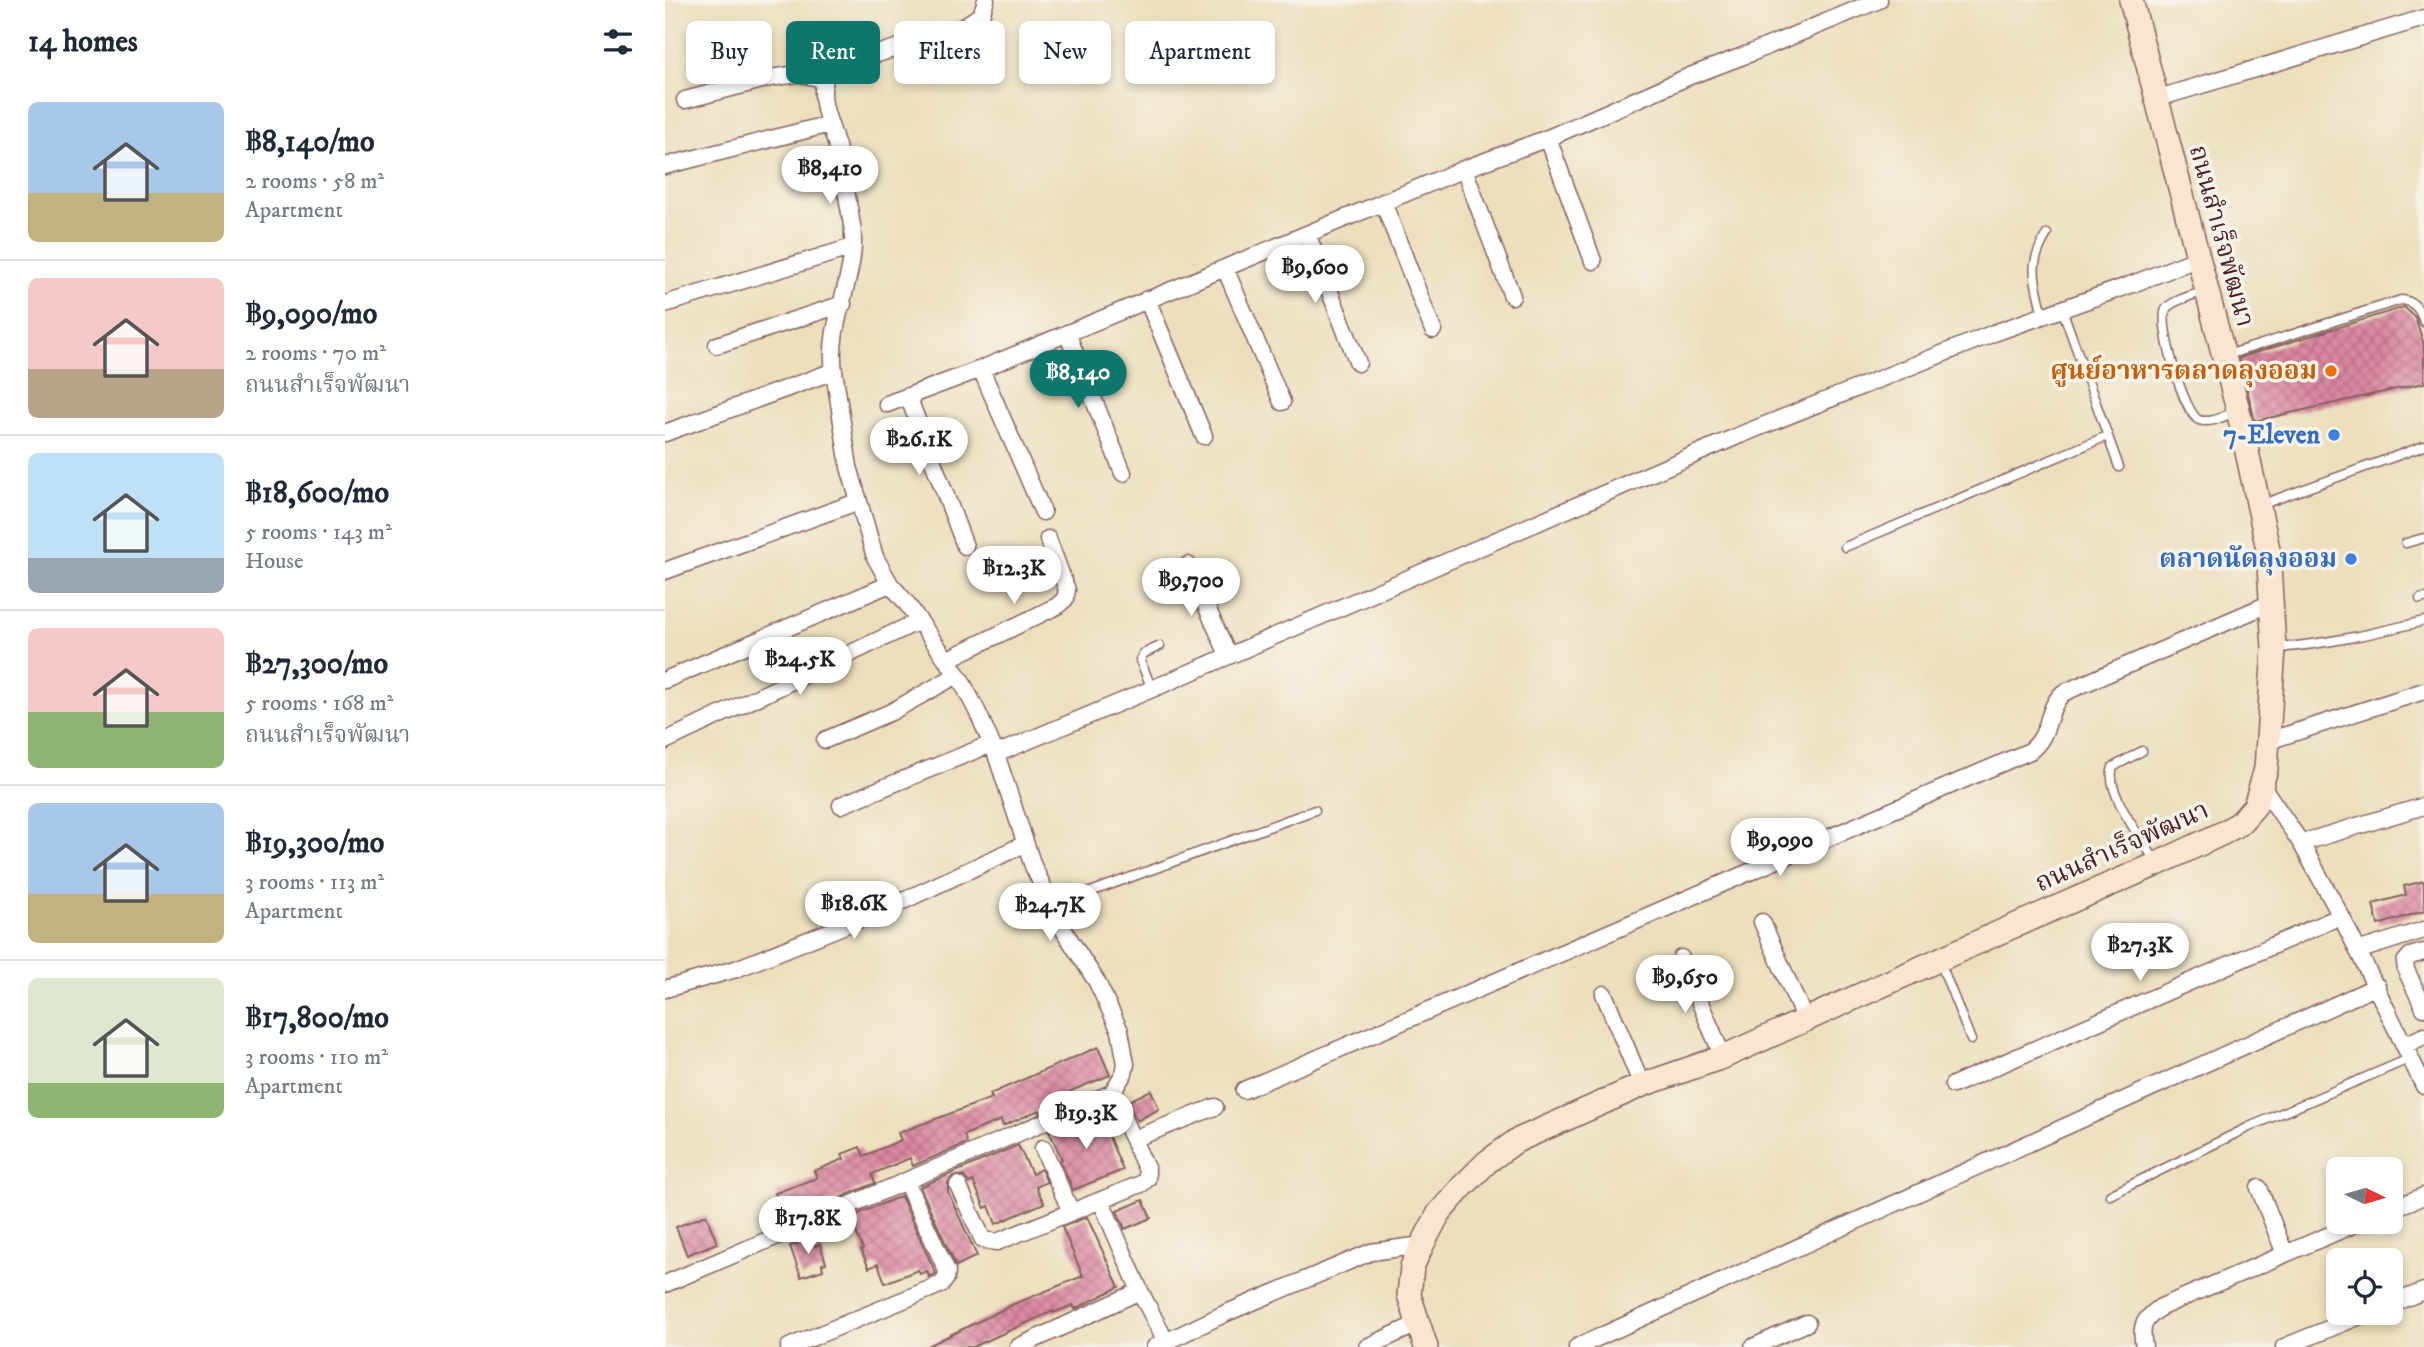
<!DOCTYPE html>
<html lang="en">
<head>
<meta charset="utf-8">
<style>
  :root { --surface:#fff; --page:#f6f6f7; --text:#1f2937; --muted:#747a83; --line:#e0e1e3; --accent:#0f766e }
  body { margin:0; font-family:"IM FELL DW Pica","Noto Serif Thai",serif; background:var(--page); color:var(--text); height:100vh; display:flex; flex-direction:column; font-size:26px; white-space:nowrap }
  * { box-sizing:border-box; margin:0 }
  p { font-size:23px; color:var(--muted) }
  .icon { flex:none; width:38px; height:38px; fill:none; stroke:currentColor; stroke-width:2; stroke-linecap:round; stroke-linejoin:round }
  .map { position:relative; flex:1; overflow:hidden }
  .details { display:flex; flex-direction:column; background:var(--surface); width:665px }
  .details>* { flex:none }
  .top-card { position:absolute; left:21px; top:21px; width:665px; height:63px; display:flex; gap:14px }
  .needle { width:46px; rotate:95deg }
  .tools { position:absolute; left:1661px; top:1157px; display:grid; gap:14px }
  .tools a { display:grid; place-items:center; width:77px; height:77px; border-radius:10px; background:var(--surface); box-shadow:0 4px 10px #0003; font-size:35px }
  .price { position:absolute; translate:-50% -60px; padding:0 16px; border-radius:24px; background:#fff; color:#222; font-size:23px; line-height:46px; filter:drop-shadow(0 2px 4px #0008) }
  .price::after { content:''; position:absolute; left:50%; top:42px; width:21px; height:16px; margin-left:-10px; background:inherit; clip-path:polygon(0 0,100% 0,50% 100%) }
  .price.on { background:var(--accent); color:#fff }
  ul { padding:0; list-style:none }
  li { display:flex; align-items:center; gap:21px; height:175px; padding:0 28px }
  li+li { border-top:2px solid var(--line) }
  li span { display:grid; place-items:center; flex:none; width:196px; height:140px; border-radius:10px; color:#555 }
  li>.icon { margin-inline-start:auto }
  span .icon { width:84px; height:84px; fill:#fffc; stroke-width:1 }
  li b { font-size:30px }
  h2 { display:flex; justify-content:space-between; align-items:center; height:84px; padding:0 28px; font-size:30px }
  .tag { padding:0 24px; border-radius:10px; background:var(--surface); box-shadow:0 4px 10px #0003; font-size:24px; line-height:63px }
  .tag.on { background:var(--accent); color:#fff }
  main { display:flex; flex:1; min-height:0 }
  .map>svg:first-child { display:block }
  .building { fill:url(#building-cross-hatch) }
  .lines { fill:none; stroke-linecap:round; stroke-linejoin:round }
  .lane-casing { stroke:#83625e; stroke-width:11 }
  .street-casing { stroke:#83625e; stroke-width:19 }
  .secondary-casing { stroke:#83625e; stroke-width:26 }
  .lane { stroke:#fff; stroke-width:8 }
  .street { stroke:#fff; stroke-width:16 }
  .secondary { stroke:#fbe5cf; stroke-width:23 }
  .food-dot { fill:#e8710a; stroke:#f7f3e8; stroke-width:2.5 }
  .shop-dot { fill:#3f7fe0; stroke:#f7f3e8; stroke-width:2.5 }
  .labels { text-anchor:middle; dominant-baseline:central; stroke-width:7; stroke-linejoin:round; paint-order:stroke }
  .street-label { font-size:26px; fill:#4a1f2b; stroke:#f7f3e8 }
  .food-label { font-size:26px; font-weight:bold; fill:#c56008; stroke:#f7f3e8; text-anchor:end }
  .shop-label { font-size:26px; font-weight:bold; fill:#366cbe; stroke:#f7f3e8; text-anchor:end }
</style>
</head>
<body>
<main>
<section class="details">
<h2>14 homes<svg class="icon" aria-label="filters" viewBox="0 0 24 24"><path d="M4 7h16M4 17h16"/><circle cx="9" cy="7" r="2"/><circle cx="15" cy="17" r="2"/></svg></h2>
<ul>
<li><span style="background:linear-gradient(#a9c7e8 65%,#c2b280 0)"><svg class="icon" aria-label="home" viewBox="0 0 24 24"><path d="M3 11l9-7 9 7M6 9v11h12V9"/></svg></span><div><b>฿8,140/mo</b><p>2 rooms · 58 m²</p><p>Apartment</p></div></li>
<li><span style="background:linear-gradient(#f6c9c9 65%,#b9a48a 0)"><svg class="icon" aria-label="home" viewBox="0 0 24 24"><path d="M3 11l9-7 9 7M6 9v11h12V9"/></svg></span><div><b>฿9,090/mo</b><p>2 rooms · 70 m²</p><p>ถนนสำเร็จพัฒนา</p></div></li>
<li><span style="background:linear-gradient(#bfe0f5 75%,#9aa5b1 0)"><svg class="icon" aria-label="home" viewBox="0 0 24 24"><path d="M3 11l9-7 9 7M6 9v11h12V9"/></svg></span><div><b>฿18,600/mo</b><p>5 rooms · 143 m²</p><p>House</p></div></li>
<li><span style="background:linear-gradient(#f6c9c9 60%,#8fb573 0)"><svg class="icon" aria-label="home" viewBox="0 0 24 24"><path d="M3 11l9-7 9 7M6 9v11h12V9"/></svg></span><div><b>฿27,300/mo</b><p>5 rooms · 168 m²</p><p>ถนนสำเร็จพัฒนา</p></div></li>
<li><span style="background:linear-gradient(#a9c7e8 65%,#c2b280 0)"><svg class="icon" aria-label="home" viewBox="0 0 24 24"><path d="M3 11l9-7 9 7M6 9v11h12V9"/></svg></span><div><b>฿19,300/mo</b><p>3 rooms · 113 m²</p><p>Apartment</p></div></li>
<li><span style="background:linear-gradient(#dfe7d0 75%,#8fb573 0)"><svg class="icon" aria-label="home" viewBox="0 0 24 24"><path d="M3 11l9-7 9 7M6 9v11h12V9"/></svg></span><div><b>฿17,800/mo</b><p>3 rooms · 110 m²</p><p>Apartment</p></div></li>
</ul>
</section>
<div class="map">
<svg width="1759" height="1347" viewBox="0 0 1759 1347">
  <defs>
    <pattern id="building-cross-hatch" width="8" height="8" patternUnits="userSpaceOnUse" patternTransform="scale(1.75)"><rect width="8" height="8" fill="#dc89a3"/><path d="M0 0l8 8M0 8l8-8" fill="none" stroke="#b46f85"/></pattern>
  </defs>
  <rect width="100%" height="100%" fill="#f7f3e8"/>
  <filter id="ink" filterUnits="userSpaceOnUse"><feTurbulence type="fractalNoise" baseFrequency=".0143" numOctaves="2"/><feDisplacementMap in="SourceGraphic" scale="14" xChannelSelector="R" yChannelSelector="G"/><feConvolveMatrix kernelMatrix="1 2 1 2 8 2 1 2 1" color-interpolation-filters="sRGB"/></filter>
  <filter id="wash" filterUnits="userSpaceOnUse"><feTurbulence type="fractalNoise" baseFrequency=".00686" numOctaves="4" result="noise"/><feDisplacementMap in="SourceGraphic" scale="28" xChannelSelector="R" yChannelSelector="G"/><feGaussianBlur stdDeviation="1.57" result="paint"/><feColorMatrix in="noise" values="0 0 0 0 0 0 0 0 0 0 0 0 0 0 0 0 0 1.4 0 .05"/><feComposite in="paint" operator="in"/></filter>
  <g filter="url(#wash)">
    <rect width="100%" height="100%" fill="#ecdfbd"/>
    <g id="blocks">
      <path class="building" d="M1739 307 1750 317 1759 345V383L1590 421 1574 358Z
        M1759 881V911L1713 925 1708 904 1741 895 1739 886Z
        M433 1047 445 1075 396 1095 399 1102 375 1112 374 1110 338 1126 336 1120 299 1135 302 1143 248 1166 245 1158 207 1174 210 1183 122 1221 110 1193 152 1178 149 1171 179 1159 177 1154 195 1147 199 1156 236 1140 233 1133 327 1098 325 1094Z
        M486 1090 494 1109 472 1121 462 1102Z
        M433 1111 458 1170 408 1190 395 1160 397 1159 384 1131Z
        M353 1145 367 1174 376 1169 382 1182 371 1187 379 1203 331 1224 324 1206 320 1208 308 1181 304 1183 298 1176H288L283 1183V1192L312 1256 291 1266 255 1187Z
        M236 1196 271 1274 264 1277 262 1271 255 1274 253 1270 220 1283 213 1264 204 1268 196 1250 198 1249 185 1217Z
        M478 1200 486 1218 460 1229 452 1211Z
        M41 1215 52 1243 22 1255 11 1227Z
        M422 1217 454 1287 410 1309 408 1305 388 1313V1311L308 1347H261L349 1304 418 1276 397 1227Z
        M143 1234 150 1246 155 1244 161 1263 157 1264 158 1270 136 1277 125 1246 132 1244 130 1240Z"/>
    </g>
  </g>
  <g filter="url(#ink)">
    <use href="#blocks" fill-opacity="0" stroke="#83625e" stroke-width="2"/>
    <g class="lines">
      <g class="lane-casing">
        <path id="lane" d="M1540 291C1530 295 1507 300 1501 309 1493 324 1519 414 1534 420 1545 424 1559 416 1570 412
          M1397 309 1454 467
          M1378 315C1370 279 1362 267 1382 234
          M1562 355 1736 300C1750 301 1755 310 1759 322
          M1595 505 1759 446
          M1741 543 1759 538
          M1180 547 1442 436
          M1755 599 1759 598
          M1612 648C1662 644 1710 633 1759 621
          M487 689 475 660 478 654 495 646
          M1477 751 1448 767C1439 791 1478 841 1491 862
          M387 906 650 810
          M1275 962 1306 1040
          M1445 1195 1584 1127 1746 1058"/>
      </g>
      <g class="street-casing">
        <path id="street" d="M1490 99 1759 18
          M20 100 105 78 133 74 160 79
          M883 138 928 261
          M0 166 165 124
          M799 169 847 296
          M718 202 768 330
          M642 234 693 363
          M560 268 617 402
          M482 299 539 436
          M0 304 188 247
          M402 333 458 473
          M52 345 178 304
          M316 369 378 512
          M243 396 300 546
          M222 404 316 369 799 169 883 138 1025 76 1086 53 1214 0
          M0 433 169 371C161 319 197 271 186 219 182 196 178 173 173 150 168 129 154 105 159 83 161 73 168 69 177 65L298 27 316 15 321 0
          M523 565 563 655
          M0 571 192 502
          M281 660 392 606 400 599 402 590 383 539
          M0 680 225 584
          M160 740 226 712 292 675
          M0 741 254 621
          M1603 741 1759 691
          M331 754 487 689 1075 435 1329 333 1465 285 1534 258
          M1597 786 1636 843 1676 916 1759 1086
          M176 805 326 744
          M1636 843 1759 806
          M1097 922 1140 1020
          M1695 950 1759 930
          M1759 952 1745 956 1740 962 1741 970 1759 1008
          M1016 958 1058 1057
          M0 989 71 969 225 907 360 844
          M939 994 977 1085
          M1740 1045 1759 1036
          M1288 1085 1676 916
          M579 1090 1365 751C1387 734 1380 710 1398 693L1608 602
          M468 1139 550 1107
          M378 1148 406 1212
          M293 1185 318 1240 332 1242 476 1184 482 1179V1170L454 1110
          M1594 1188 1620 1254
          M436 1201 475 1291 501 1342
          M1726 1209 1759 1196
          M0 1284 447 1093 459 1073 461 1064 455 1031 432 982 401 934 368 866 331 754 313 713 296 680 240 601 225 584 210 557 184 467 169 371
          M1726 1304 1759 1291
          M124 1347 277 1284 281 1278 282 1271 241 1182
          M353 1347 475 1291
          M490 1347 559 1314 706 1252 757 1245
          M702 1347 752 1324
          M912 1347 1712 986
          M1088 1347 1142 1323
          M1479 1347C1475 1325 1478 1320 1496 1307L1695 1222
          M1619 1347 1705 1312"/>
      </g>
      <g class="secondary-casing">
        <path id="secondary" d="M761 1347 744 1295 747 1267 757 1245 774 1213 797 1187 822 1162 851 1141 977 1085 1058 1057 1342 929 1492 864 1558 833 1575 823 1590 806 1601 769 1609 648 1603 549 1573 410 1466 0"/>
      </g>
      <use href="#lane" class="lane"/>
      <use href="#street" class="street"/>
      <use href="#secondary" class="secondary"/>
    </g>
  </g>
  <circle class="food-dot" cx="1666" cy="371" r="7"/>
  <g class="shop-dot">
    <circle cx="1669" cy="435" r="7"/>
    <circle cx="1686" cy="559" r="7"/>
  </g>
  <g class="labels">
    <g class="street-label">
      <text transform="translate(1556 236) rotate(75)">ถนนสำเร็จพัฒนา</text>
      <text transform="translate(1457 847) rotate(-24)">ถนนสำเร็จพัฒนา</text>
    </g>
    <g class="food-label">
      <text x="1652" y="371">ศูนย์อาหารตลาดลุงออม</text>
    </g>
    <g class="shop-label">
      <text x="1655" y="435">7-Eleven</text>
      <text x="1672" y="559">ตลาดนัดลุงออม</text>
    </g>
  </g>
</svg>
<div class="tools">
<a><svg class="needle" viewBox="-14 -14 28 28"><path d="M0-13l5 13h-10z" fill="#e53935"/><path d="M0 13l5-13h-10z" fill="#747a83"/></svg></a>
<a><svg class="icon" aria-label="locate" viewBox="0 0 24 24"><circle cx="12" cy="12" r="6"/><path d="M12 2v4M12 18v4M2 12h4M18 12h4"/></svg></a>
</div>
<b class="price" style="left:165px;top:206px">฿8,410</b>
<b class="price" style="left:650px;top:305px">฿9,600</b>
<b class="price on" style="left:413px;top:410px">฿8,140</b>
<b class="price" style="left:254px;top:477px">฿26.1K</b>
<b class="price" style="left:349px;top:606px">฿12.3K</b>
<b class="price" style="left:526px;top:618px">฿9,700</b>
<b class="price" style="left:135px;top:697px">฿24.5K</b>
<b class="price" style="left:1115px;top:878px">฿9,090</b>
<b class="price" style="left:189px;top:941px">฿18.6K</b>
<b class="price" style="left:385px;top:943px">฿24.7K</b>
<b class="price" style="left:1475px;top:983px">฿27.3K</b>
<b class="price" style="left:1020px;top:1015px">฿9,650</b>
<b class="price" style="left:421px;top:1151px">฿19.3K</b>
<b class="price" style="left:143px;top:1256px">฿17.8K</b>
<div class="top-card">
<a class="tag">Buy</a>
<a class="tag on">Rent</a>
<a class="tag">Filters</a>
<a class="tag">New</a>
<a class="tag">Apartment</a>
</div>
</div>
</main>
</body>
</html>
